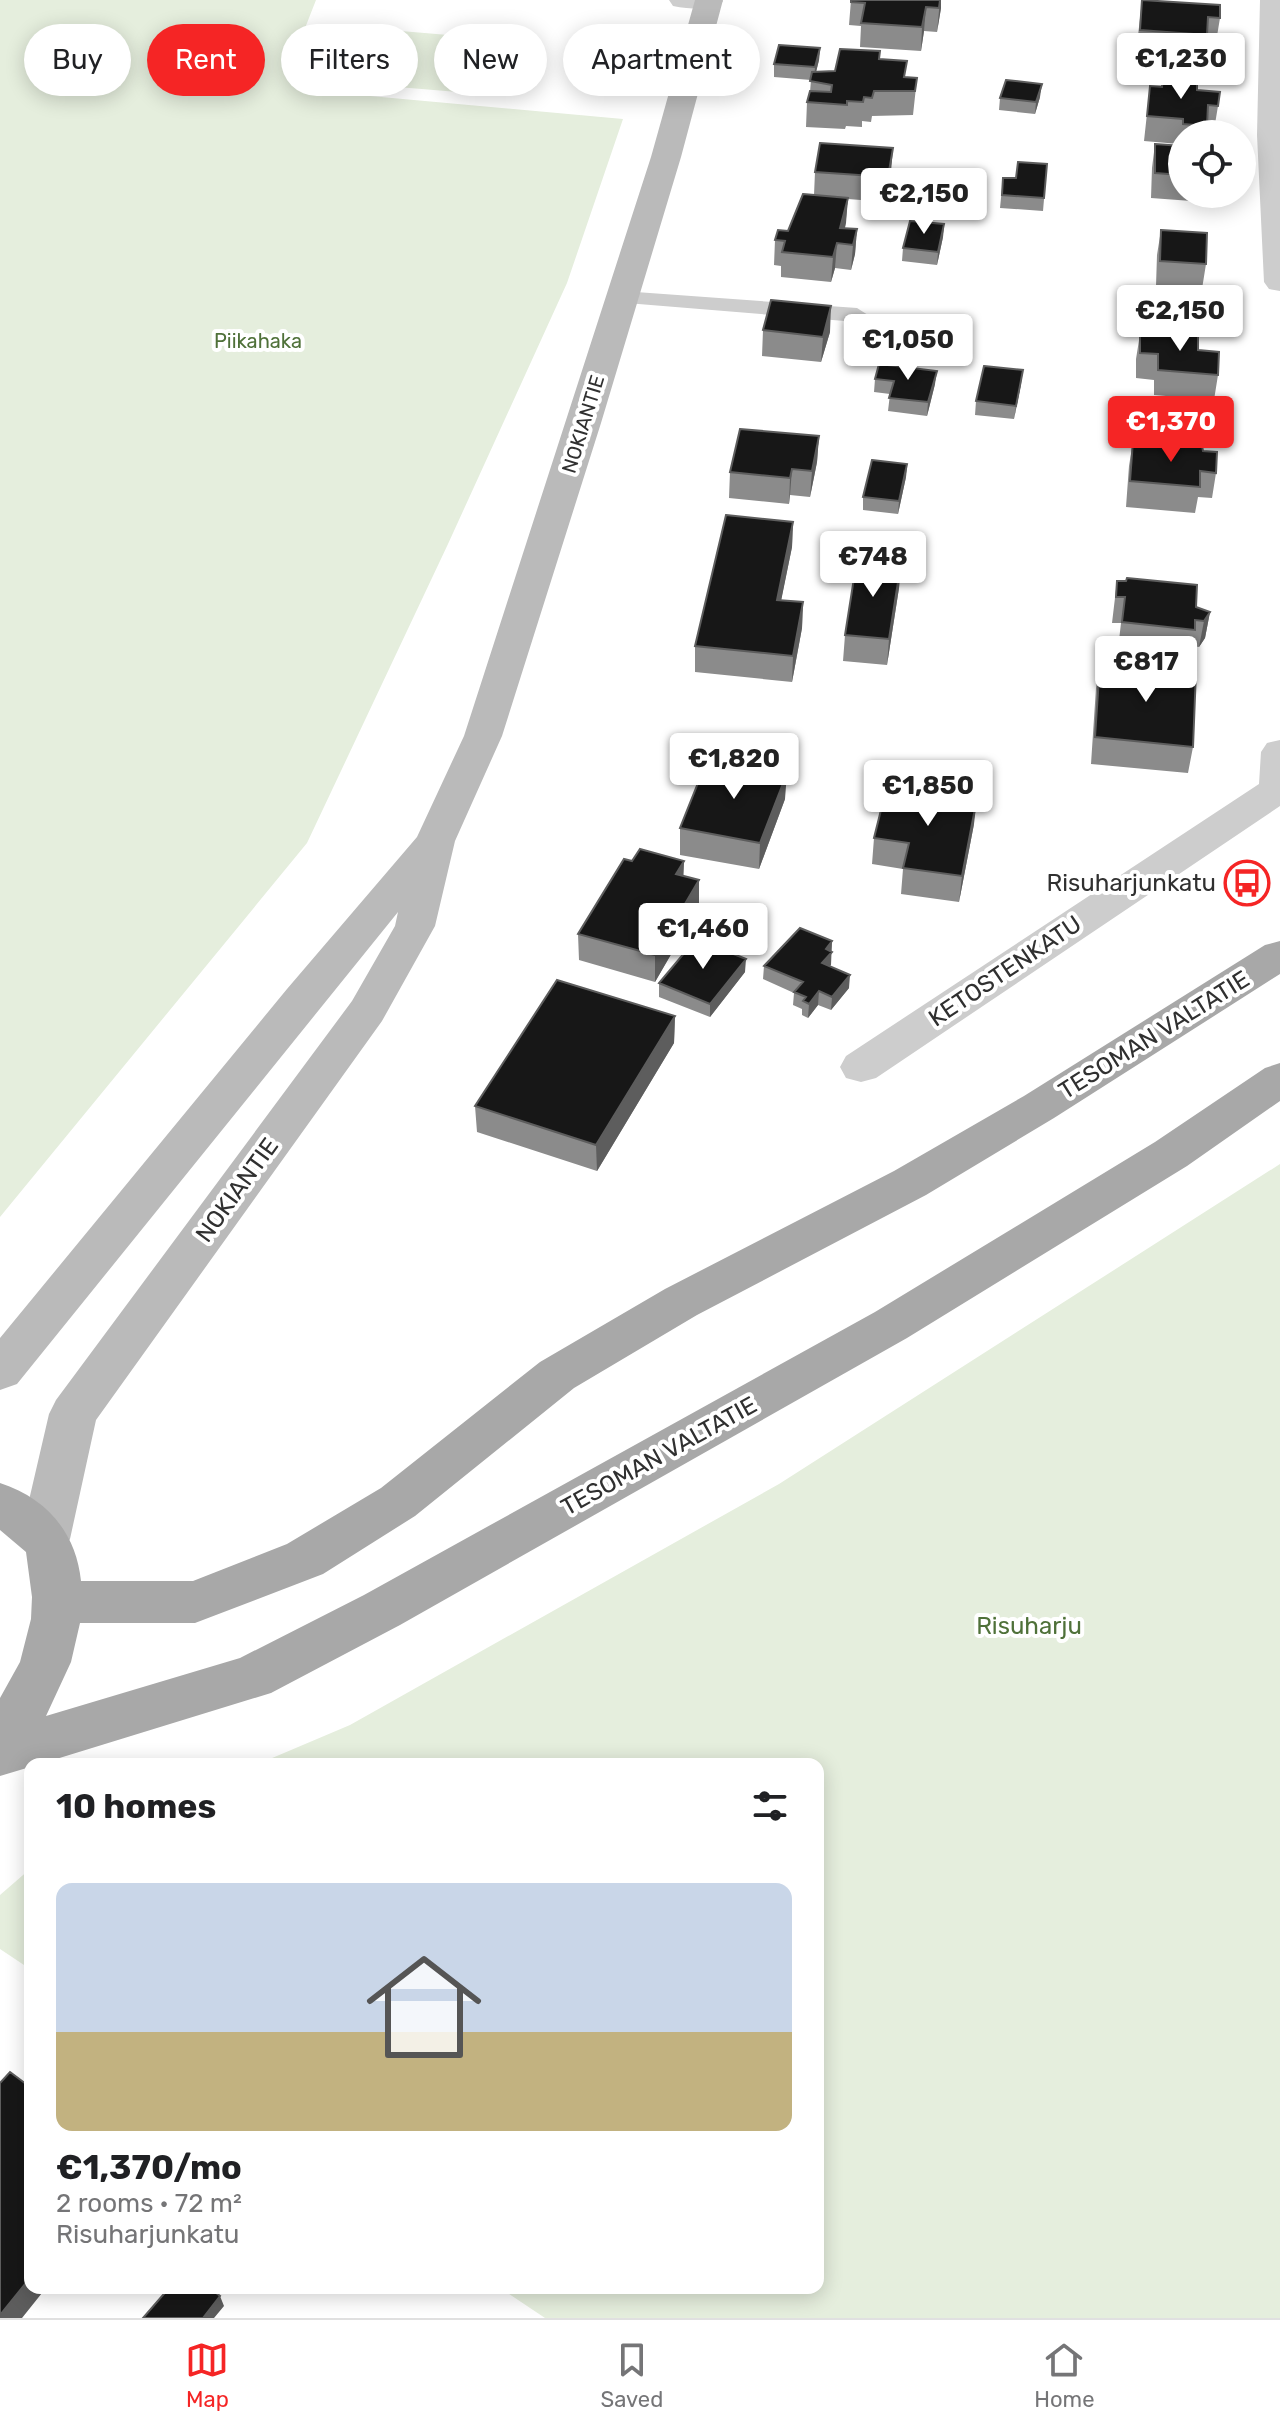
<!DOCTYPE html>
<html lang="en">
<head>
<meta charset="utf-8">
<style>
  :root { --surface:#fff; --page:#f2f2f2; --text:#202124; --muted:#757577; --line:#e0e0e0; --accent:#f52525 }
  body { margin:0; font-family:Rubik,sans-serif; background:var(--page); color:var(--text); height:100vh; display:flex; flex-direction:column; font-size:30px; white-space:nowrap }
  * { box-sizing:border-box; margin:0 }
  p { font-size:26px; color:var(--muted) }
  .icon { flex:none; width:44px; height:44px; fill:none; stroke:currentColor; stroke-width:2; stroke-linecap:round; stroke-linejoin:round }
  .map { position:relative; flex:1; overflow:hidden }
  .side { position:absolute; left:24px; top:1758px; width:800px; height:536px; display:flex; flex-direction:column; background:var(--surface); border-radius:16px; box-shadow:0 4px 20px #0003 }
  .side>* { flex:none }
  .top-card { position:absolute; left:24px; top:24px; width:800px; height:72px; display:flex; gap:16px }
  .controls { position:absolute; left:1168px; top:120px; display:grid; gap:16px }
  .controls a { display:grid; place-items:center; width:88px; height:88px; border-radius:50%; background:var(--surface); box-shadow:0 4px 20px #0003; font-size:40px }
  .price { position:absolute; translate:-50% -68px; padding:0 18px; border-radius:8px; background:#fff; color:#222; font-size:26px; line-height:52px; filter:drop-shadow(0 2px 4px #0008) }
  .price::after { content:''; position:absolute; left:50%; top:48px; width:24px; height:18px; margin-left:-12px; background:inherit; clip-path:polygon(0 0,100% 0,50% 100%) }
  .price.current { background:var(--accent); color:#fff }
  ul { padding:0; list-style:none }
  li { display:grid; align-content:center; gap:16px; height:424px; padding:0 32px }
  li span { display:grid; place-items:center; height:248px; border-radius:16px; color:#555 }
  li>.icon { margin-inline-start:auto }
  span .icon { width:144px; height:144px; fill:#fffc; stroke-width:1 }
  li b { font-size:34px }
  h2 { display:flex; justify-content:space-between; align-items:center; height:96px; padding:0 32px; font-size:34px }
  .pill { padding:0 28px; border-radius:36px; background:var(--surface); box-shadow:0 4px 20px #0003; font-size:28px; line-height:72px }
  .pill.current { background:var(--accent); color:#fff }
  .menu { display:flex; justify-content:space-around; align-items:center; height:112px; border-top:2px solid var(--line); background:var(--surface); font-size:22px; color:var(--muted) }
  .menu a { display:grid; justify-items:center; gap:4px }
  .menu .current { color:var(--accent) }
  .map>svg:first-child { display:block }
  .green { fill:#e5eedd }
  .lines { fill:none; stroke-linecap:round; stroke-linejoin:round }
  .lane { fill:#cdcdcd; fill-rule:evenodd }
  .street { fill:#cdcdcd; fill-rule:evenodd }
  .secondary { fill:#bababa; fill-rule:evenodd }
  .primary { fill:#a8a8a8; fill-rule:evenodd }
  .wall { fill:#8b8b8b }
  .shaded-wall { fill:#5d5d5d }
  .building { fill:#171717; stroke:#5d5d5d; stroke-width:2 }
  .labels { text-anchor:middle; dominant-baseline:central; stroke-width:8; stroke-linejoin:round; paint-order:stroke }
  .far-park-label { font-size:20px; fill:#4f7139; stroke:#fff }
  .far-street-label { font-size:20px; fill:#303030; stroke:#fff }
  .poi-label { font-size:24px; fill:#303030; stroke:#fff; text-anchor:end }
  .street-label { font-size:24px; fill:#303030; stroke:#fff }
  .park-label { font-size:24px; fill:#4f7139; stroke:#fff }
</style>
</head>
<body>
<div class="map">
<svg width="1280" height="2318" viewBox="0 0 1280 2318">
  <rect width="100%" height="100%" fill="#fff"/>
  <path class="green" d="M0 0H316L298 46 293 86 348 94 623 119 567 283 448 544 307 843 0 1217Z
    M342 26 530 42 506 96 313 80Z
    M1280 1164V2318H545L500 2288H818V1764H258L350 1725 779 1484Z
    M30 1869V1969L0 1949V1895Z"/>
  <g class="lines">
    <path class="lane" d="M622 291 857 308 868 315 857 322 614 302 611 297Z"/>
    <path class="street" d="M669 0H722L723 1 719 7C704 10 688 9 673 6Z
      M1260 0H1280V291L1269 289 1264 282 1257 135Z
      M1280 740V806L876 1078 861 1082 846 1078 840 1067 846 1056 1259 784 1261 752 1267 743Z"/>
    <path class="secondary" d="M695 0H723L681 157 601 423 502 736 455 841 435 926 382 1021 96 1420 70 1539 62 1554 45 1560 28 1554 20 1539 49 1414 56 1400 352 1001 395 926 398 912 17 1384 0 1390V1338L287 989 417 837 464 736 651 157Z"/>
    <path class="primary" d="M1280 941V974L1054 1118 926 1195 697 1315 574 1388 415 1516 323 1574 195 1623H80L71 1662 46 1716 240 1658 364 1595 875 1312 1155 1142 1265 1068 1280 1063V1101L1187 1166 907 1338 400 1625 271 1693 40 1764H30V1767L0 1776V1698L20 1662 31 1619 32 1597 26 1552 0 1530V1483C46 1498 76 1532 81 1581H193L287 1544 381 1488 540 1362 665 1289 894 1171 1024 1096 1265 945Z"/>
  </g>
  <path class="wall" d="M851 0 941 8 937 32 924 31 921 51 860 47 861 26 849 25Z
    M1142 0 1220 18 1216 42 1206 41 1204 59 1136 54Z
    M820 48 819 60 816 72 835 71 880 59 906 77 917 78 913 115 872 116 871 122 862 121V127L846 126 845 129 806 127 807 102 810 92 811 80 774 77V64Z
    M1163 76 1197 90 1218 106 1214 130H1206V134H1182V194H1221H1207L1205 202 1151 198 1152 168 1155 144 1179 146V144L1144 141 1150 86 1162 87Z
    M1040 97 1035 114 999 110 1000 98Z
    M1047 164 1043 211 1000 208 1003 178H1016Z
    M815 172H891L886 202 848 199 845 228 857 229 855 254 851 270 835 268 831 282 781 277V266L774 265 775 240 788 231 814 195Z
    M944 224 943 237 937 265 902 261 903 248Z
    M1161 230 1206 264 1202 289 1156 286 1157 255Z
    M763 330 830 332 821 362 762 356Z
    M1140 334 1198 350 1218 375 1214 400 1154 395V380L1136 378V359Z
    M875 379 935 384 927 416 888 411 890 394 874 392Z
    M1021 384 1014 419 975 415 976 401Z
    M819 436 817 462 810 497 790 495 789 504 729 498 730 472Z
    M1133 441 1203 451 1216 473 1212 498 1198 497 1195 513 1126 507 1129 466Z
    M907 464 906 477 898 514 863 510V497Z
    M793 522 792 547 781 600 803 602 802 628 792 682 695 672V646Z
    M901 563 899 588 887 665 843 661 845 635Z
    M1117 581H1126L1210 612 1205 638 1199 647 1192 646 1191 656 1118 649 1121 623H1112Z
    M1100 662 1193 747 1188 773 1091 764 1096 688Z
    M785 799 759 869 680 855V828Z
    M974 824 959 902 901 894 903 869 872 864 874 838Z
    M632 861H684L683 876 699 906 655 982 579 960 578 934Z
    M832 941 830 966 849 988 831 1010 818 1005 808 1018 802 1015V1009L793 1005 794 993 763 979 764 966Z
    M745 972 710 1017 659 997V983Z
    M675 1016 674 1043 597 1171 477 1132 475 1106Z"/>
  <path class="shaded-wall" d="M940 0H941V8L937 32Z
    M926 7 924 31 921 51 922 27Z
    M820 48 819 60 814 80 815 67Z
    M1042 84 1040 97 1035 114 1036 102Z
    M893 148 891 172 886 202 888 177Z
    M848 198 846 223 841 244 840 228Z
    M944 224 943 237 937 265 938 252Z
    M857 229 855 254 851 270 853 245Z
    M837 243 835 268 831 282 833 257Z
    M831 306 830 332 821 362 823 337Z
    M1023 370 1021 384 1014 419 1016 406Z
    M937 371 935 384 927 416 928 402Z
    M819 436 817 462 810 497 812 471Z
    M907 464 906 477 898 514 899 501Z
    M792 469 790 495 789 504 790 478Z
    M793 522 792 547 776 626 777 600Z
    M901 563 899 588 887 665 889 639Z
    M803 602 802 628 792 682 793 656Z
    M1210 612 1205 638 1199 647 1204 621Z
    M787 773 785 799 759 869 760 843Z
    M977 798 974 824 959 902 962 876Z
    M684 861 683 887 676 874Z
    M699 880V906L655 982V955Z
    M832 941 831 965 821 976 822 963 826 949Z
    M746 959 745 972 710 1017V1004Z
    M850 975 849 988 831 1010 832 997Z
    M819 991 818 1005 808 1018 809 1004Z
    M675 1016 674 1043 597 1171 596 1145Z
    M30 2278V2288H46L22 2318H0V2315Z
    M220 2296 224 2306 214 2318H203Z"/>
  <path class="building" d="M851 0H940L939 8 926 7 922 27 861 23 865 3 851 2Z
    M1142 0 1220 5V18L1208 17 1207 35 1140 30Z
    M779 45 820 48 815 67 774 64Z
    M840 49 880 51 879 59 907 61 904 77 917 78 915 91H874L872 98 864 97 863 102 847 101V105L807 102 810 91 831 92 832 85 810 81 812 72 835 71Z
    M1163 76 1197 79V90L1220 92 1218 106 1208 105 1207 126 1183 124V119L1147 116 1150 86 1162 87Z
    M1006 80 1042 84 1036 102 1000 98Z
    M820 143 893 148 888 177 815 172Z
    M1155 144 1182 146V175L1155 173Z
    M1018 162 1047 164 1044 198 1002 195 1003 178H1016Z
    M803 194 848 198 840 228 857 229 853 245 837 243 833 257 782 252 785 241 775 240 778 230 788 231Z
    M910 221 944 224 938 252 903 248Z
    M1161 230 1207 233 1206 264 1160 261Z
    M771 300 831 306 823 337 763 330Z
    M1159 331 1198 334V350L1219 352 1218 375 1158 370V354L1140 353V334L1159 335Z
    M879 364 937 371 928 402 889 398 894 381 875 379Z
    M984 366 1023 370 1016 406 976 401Z
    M740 429 819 436 812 471 792 469 790 478 730 472Z
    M1133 441 1202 446 1203 451 1217 452 1216 473 1200 471V487L1130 481Z
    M872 460 907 464 899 501 863 497Z
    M726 515 793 522 777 600 803 602 793 656 695 646Z
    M857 559 901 563 889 639 845 635Z
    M1127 578 1197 585 1196 607 1210 612 1204 621 1195 620V630L1122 622 1125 597H1116L1117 581H1126Z
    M1100 662 1196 671 1193 747 1095 737Z
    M708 758 787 773 760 843 680 828Z
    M887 786 977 798 962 876 903 868 909 843 874 838Z
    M640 849 684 861 676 874 699 880 655 955 578 934 624 859 632 861Z
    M800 928 832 941 826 949 832 952 822 963 850 975 832 997 819 991 809 1004 803 1001 806 997 794 992 803 982 764 966Z
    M696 939 746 959 710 1004 659 983Z
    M557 980 675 1016 596 1145 475 1106Z
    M10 2072 30 2087V2278L0 2315V2083Z
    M169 2288H210L220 2296 203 2318H143Z"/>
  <defs>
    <g id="bus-ring" transform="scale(2.3)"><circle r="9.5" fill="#fff" stroke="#f52525" stroke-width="1.5"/><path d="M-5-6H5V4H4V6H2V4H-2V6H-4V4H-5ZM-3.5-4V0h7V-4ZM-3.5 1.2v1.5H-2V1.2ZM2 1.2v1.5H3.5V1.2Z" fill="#f52525"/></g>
  </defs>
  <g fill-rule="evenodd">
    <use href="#bus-ring" x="1247" y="883"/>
  </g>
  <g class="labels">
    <g class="far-park-label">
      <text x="258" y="341">Piikahaka</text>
    </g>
    <g class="far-street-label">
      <text transform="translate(583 424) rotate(-73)">NOKIANTIE</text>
    </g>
    <g class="poi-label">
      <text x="1216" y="883">Risuharjunkatu</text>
    </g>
    <g class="street-label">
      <text transform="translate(1005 971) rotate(-34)">KETOSTENKATU</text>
      <text transform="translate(1154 1035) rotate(-32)">TESOMAN VALTATIE</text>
      <text transform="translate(237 1190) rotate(-54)">NOKIANTIE</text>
      <text transform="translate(659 1456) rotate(-29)">TESOMAN VALTATIE</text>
    </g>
    <g class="park-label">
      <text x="1029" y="1626">Risuharju</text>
    </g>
  </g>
</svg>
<div class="controls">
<a><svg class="icon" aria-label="locate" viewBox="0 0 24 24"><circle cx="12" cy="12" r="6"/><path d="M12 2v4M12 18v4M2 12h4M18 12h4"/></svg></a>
</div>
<b class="price" style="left:1181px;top:101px">€1,230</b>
<b class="price" style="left:924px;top:236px">€2,150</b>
<b class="price" style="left:1180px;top:353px">€2,150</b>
<b class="price" style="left:908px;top:382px">€1,050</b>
<b class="price current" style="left:1171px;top:464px">€1,370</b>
<b class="price" style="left:873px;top:599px">€748</b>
<b class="price" style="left:1146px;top:704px">€817</b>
<b class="price" style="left:734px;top:801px">€1,820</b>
<b class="price" style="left:928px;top:828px">€1,850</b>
<b class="price" style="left:703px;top:971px">€1,460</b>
<div class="top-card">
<a class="pill">Buy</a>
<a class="pill current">Rent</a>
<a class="pill">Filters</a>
<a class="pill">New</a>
<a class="pill">Apartment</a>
</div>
<section class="side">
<h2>10 homes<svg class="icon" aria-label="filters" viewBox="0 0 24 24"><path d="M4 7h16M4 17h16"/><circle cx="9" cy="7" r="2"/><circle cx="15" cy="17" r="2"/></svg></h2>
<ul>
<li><span style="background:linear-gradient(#c9d6e8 60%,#c2b280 0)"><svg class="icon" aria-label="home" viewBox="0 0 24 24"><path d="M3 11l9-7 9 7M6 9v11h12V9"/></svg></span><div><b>€1,370/mo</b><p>2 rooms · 72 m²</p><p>Risuharjunkatu</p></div></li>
</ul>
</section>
</div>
<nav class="menu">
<a class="current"><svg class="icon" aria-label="map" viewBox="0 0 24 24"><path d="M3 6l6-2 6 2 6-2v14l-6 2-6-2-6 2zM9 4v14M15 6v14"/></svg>Map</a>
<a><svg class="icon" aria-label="saved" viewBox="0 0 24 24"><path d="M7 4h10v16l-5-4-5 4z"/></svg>Saved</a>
<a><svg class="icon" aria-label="home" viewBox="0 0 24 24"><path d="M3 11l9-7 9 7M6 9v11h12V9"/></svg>Home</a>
</nav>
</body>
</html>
